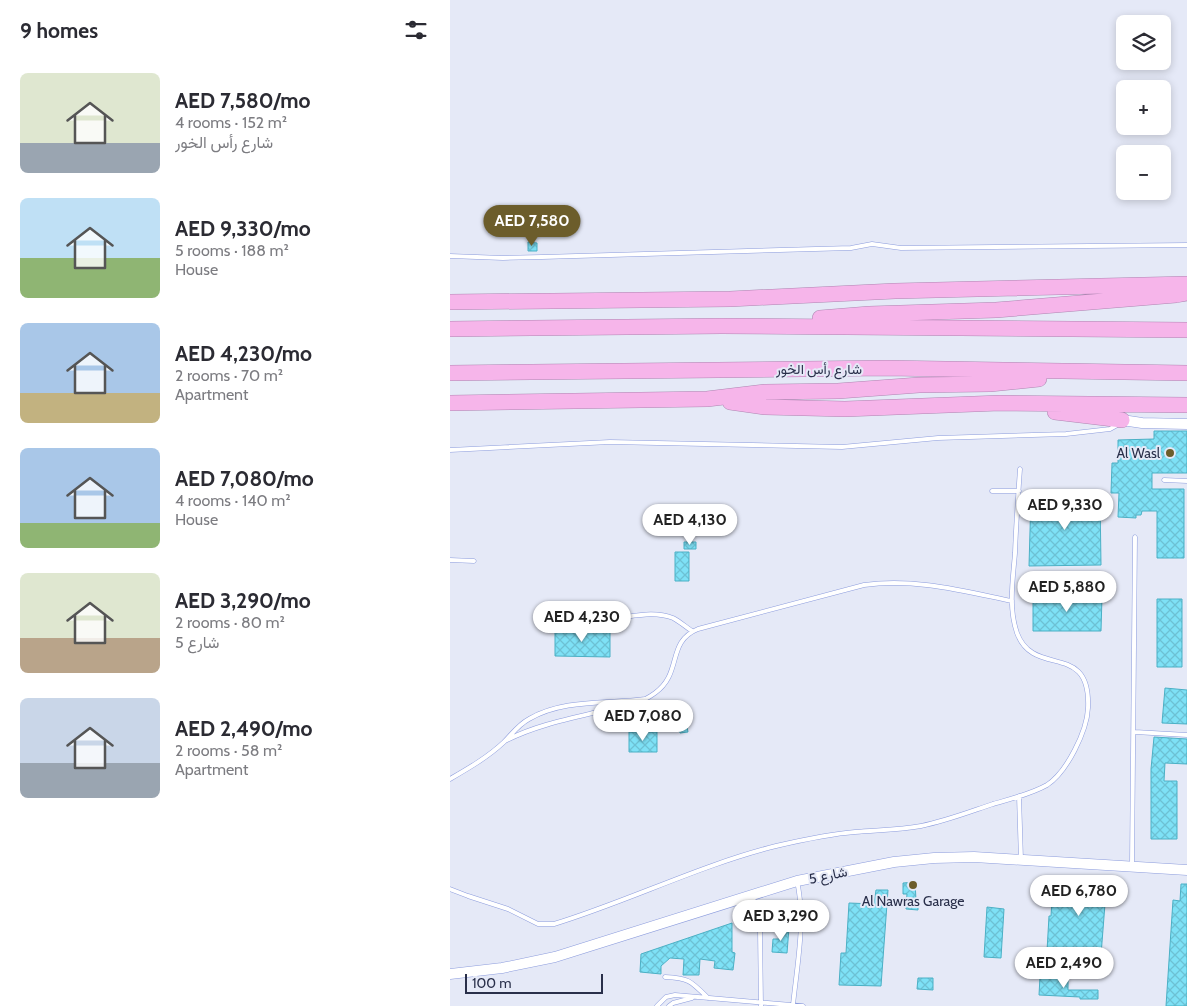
<!DOCTYPE html>
<html lang="en">
<head>
<meta charset="utf-8">
<style>
  :root { --surface:#fff; --page:#f7f7f7; --text:#2b2b33; --muted:#7c7c81; --accent:#6c5d2b }
  body { margin:0; font-family:Cabin,Vazirmatn,sans-serif; background:var(--page); color:var(--text); height:100vh; display:flex; flex-direction:column; font-size:19px; white-space:nowrap }
  * { box-sizing:border-box; margin:0 }
  p { font-size:16px; color:var(--muted) }
  .icon { flex:none; width:28px; height:28px; fill:none; stroke:currentColor; stroke-width:2; stroke-linecap:round; stroke-linejoin:round }
  .map { position:relative; flex:1; overflow:hidden }
  .details { display:flex; flex-direction:column; background:var(--surface); width:450px }
  .details>* { flex:none }
  .controls { position:absolute; left:666px; top:15px; display:grid; gap:10px }
  .controls a { display:grid; place-items:center; width:55px; height:55px; border-radius:8px; background:var(--surface); box-shadow:0 2px 8px #0003; font-size:25px }
  .scale { position:absolute; left:15px; bottom:12px; width:138px; box-sizing:border-box; padding-left:5px; border:2px solid #292f4a; border-top:0; font-size:14px; line-height:18px; white-space:nowrap; color:#292f4a; -webkit-text-stroke:4px #e5e9f7; paint-order:stroke }
  .price { position:absolute; translate:-50% -42px; padding:0 11px; border-radius:18px; background:#fff; color:#222; font-size:16px; line-height:32px; filter:drop-shadow(0 1px 2px #0008) }
  .price::after { content:''; position:absolute; left:50%; top:30px; width:15px; height:11px; margin-left:-8px; background:inherit; clip-path:polygon(0 0,100% 0,50% 100%) }
  .price.current { background:var(--accent); color:#fff }
  ul { padding:0; list-style:none }
  li { display:flex; align-items:center; gap:15px; height:125px; padding:0 20px }
  li span { display:grid; place-items:center; flex:none; width:140px; height:100px; border-radius:8px; color:#555 }
  li>.icon { margin-inline-start:auto }
  span .icon { width:60px; height:60px; fill:#fffc; stroke-width:1 }
  li b { font-size:21px }
  h2 { display:flex; justify-content:space-between; align-items:center; height:60px; padding:0 20px; font-size:21px }
  main { display:flex; flex:1; min-height:0 }
  .map>svg:first-child { display:block }
  .building { fill:url(#building-cross-hatch); stroke:#4bb0c5 }
  .lines { fill:none; stroke-linecap:round; stroke-linejoin:round }
  .service-casing { stroke:#8c9cdd; stroke-width:5 }
  .tertiary-casing { stroke:#8c9cdd; stroke-width:11 }
  .motorway-casing { stroke:#ae86b2; stroke-width:16 }
  .service { stroke:#fff; stroke-width:4 }
  .tertiary { stroke:#fff; stroke-width:10 }
  .motorway { stroke:#f6b5ea; stroke-width:15 }
  .poi-dot { fill:#6c5d2b; stroke:#e5e9f7; stroke-width:2 }
  .labels { text-anchor:middle; dominant-baseline:central; stroke-width:4; stroke-linejoin:round; paint-order:stroke }
  .street-label { font-size:14px; fill:#292f4a; stroke:#e5e9f7 }
  .poi-label { font-size:14px; fill:#292f4a; stroke:#e5e9f7; text-anchor:end }
</style>
</head>
<body>
<main>
<section class="details">
<h2>9 homes<svg class="icon" aria-label="filters" viewBox="0 0 24 24"><path d="M4 7h16M4 17h16"/><circle cx="9" cy="7" r="2"/><circle cx="15" cy="17" r="2"/></svg></h2>
<ul>
<li><span style="background:linear-gradient(#dfe7d0 70%,#9aa5b1 0)"><svg class="icon" aria-label="home" viewBox="0 0 24 24"><path d="M3 11l9-7 9 7M6 9v11h12V9"/></svg></span><div><b>AED 7,580/mo</b><p>4 rooms · 152 m²</p><p>شارع رأس الخور</p></div></li>
<li><span style="background:linear-gradient(#bfe0f5 60%,#8fb573 0)"><svg class="icon" aria-label="home" viewBox="0 0 24 24"><path d="M3 11l9-7 9 7M6 9v11h12V9"/></svg></span><div><b>AED 9,330/mo</b><p>5 rooms · 188 m²</p><p>House</p></div></li>
<li><span style="background:linear-gradient(#a9c7e8 70%,#c2b280 0)"><svg class="icon" aria-label="home" viewBox="0 0 24 24"><path d="M3 11l9-7 9 7M6 9v11h12V9"/></svg></span><div><b>AED 4,230/mo</b><p>2 rooms · 70 m²</p><p>Apartment</p></div></li>
<li><span style="background:linear-gradient(#a9c7e8 75%,#8fb573 0)"><svg class="icon" aria-label="home" viewBox="0 0 24 24"><path d="M3 11l9-7 9 7M6 9v11h12V9"/></svg></span><div><b>AED 7,080/mo</b><p>4 rooms · 140 m²</p><p>House</p></div></li>
<li><span style="background:linear-gradient(#dfe7d0 65%,#b9a48a 0)"><svg class="icon" aria-label="home" viewBox="0 0 24 24"><path d="M3 11l9-7 9 7M6 9v11h12V9"/></svg></span><div><b>AED 3,290/mo</b><p>2 rooms · 80 m²</p><p>شارع 5</p></div></li>
<li><span style="background:linear-gradient(#c9d6e8 65%,#9aa5b1 0)"><svg class="icon" aria-label="home" viewBox="0 0 24 24"><path d="M3 11l9-7 9 7M6 9v11h12V9"/></svg></span><div><b>AED 2,490/mo</b><p>2 rooms · 58 m²</p><p>Apartment</p></div></li>
</ul>
</section>
<div class="map">
<svg width="737" height="1006" viewBox="0 0 737 1006">
  <defs>
    <pattern id="building-cross-hatch" width="8" height="8" patternUnits="userSpaceOnUse" patternTransform="scale(1.25)"><rect width="8" height="8" fill="#7ee1f6"/><path d="M0 0l8 8M0 8l8-8" fill="none" stroke="#6dc1d4"/></pattern>
  </defs>
  <rect width="100%" height="100%" fill="#e5e9f7"/>
  <path class="building" d="M78 242 87 243V251H78Z
    M704 431H737V473H702V489H734V558H707V511H692L691 515H686V518L668 517 669 493H661L662 463H668V440L704 439Z
    M581 496 650 497 651 565 579 566Z
    M234 542H246V549H234Z
    M225 552H239V581H225Z
    M583 595 652 596 651 631H583Z
    M707 599H732V667H707Z
    M105 629 160 630V657L105 656Z
    M715 688 737 690V724L712 723Z
    M235 717 238 732 230 733 228 718Z
    M179 732H207V752H179Z
    M704 737 737 739V764L715 763 714 781H727V839H701V769Z
    M465 882 466 900 468 901V910L456 909 457 894H453V883Z
    M603 882 656 885V890H669L668 904H655L651 955 597 951 599 916H601Z
    M731 884H737V1006H716L723 900 730 901Z
    M426 890H438L431 986 389 985 391 953H396L399 903 424 904Z
    M537 907 554 909 551 958 534 957Z
    M282 923V952L285 953 283 970 264 968 265 961 250 959 249 975H233L234 959 220 958 211 966V974L190 972 191 954Z
    M330 927 339 928 337 953 322 952 323 939H330Z
    M590 977 618 979V990H648V999H630V997L589 995Z
    M468 978H483V990L467 989Z"/>
  <g class="lines">
    <g class="service-casing">
      <path id="service" d="M0 256 53 258 92 257 401 248 422 244 451 248 737 245
        M0 450 160 442 392 447 488 438 616 434 660 429 669 424
        M714 480 737 481
        M542 491H569
        M0 560 24 561
        M156 620C177 617 203 610 223 618 229 621 236 627 242 631
        M685 732 737 735
        M55 741C82 727 113 720 143 713 166 708 186 707 205 693 233 673 216 642 248 629L414 585C465 578 513 591 562 601
        M0 779C19 768 38 757 54 742 62 734 68 725 79 719 113 699 157 704 195 699
        M569 796 571 860
        M682 865 685 537
        M0 889 18 896 58 909 88 924H104C179 901 250 865 326 846 352 840 378 834 405 832 427 830 449 830 471 826 496 821 519 812 543 804 561 799 581 794 597 785 617 772 637 731 638 708 641 640 584 679 567 633 558 607 563 579 565 553 566 525 568 497 570 469
        M303 897 310 930 311 1006
        M215 977C239 978 241 981 258 998
        M343 1005C347 965 356 921 347 881
        M207 1006 216 997 225 995 353 1006
        M219 1006 223 1003 242 998"/>
    </g>
    <g class="tertiary-casing">
      <path id="tertiary" d="M672 420 692 423 737 424
        M0 974 52 968 105 957 347 881 444 862 484 858 524 857 737 870"/>
    </g>
    <g class="motorway-casing">
      <path id="motorway" d="M0 302 280 299 445 291 737 284
        M370 318 419 314 546 310 726 295 737 293
        M0 329 271 326 737 330
        M0 373 437 368 737 373
        M280 402 315 407 395 409 550 403 737 405
        M0 403 257 399 315 392 388 391 469 385 540 384 589 379
        M605 412 672 420"/>
    </g>
    <use href="#service" class="service"/>
    <use href="#tertiary" class="tertiary"/>
    <use href="#motorway" class="motorway"/>
  </g>
  <g class="poi-dot">
    <circle cx="720" cy="453" r="5"/>
    <circle cx="463" cy="885" r="5"/>
  </g>
  <g class="labels">
    <g class="street-label">
      <text x="369" y="369">شارع رأس الخور</text>
      <text transform="translate(378 875) rotate(-12)">شارع 5</text>
    </g>
    <g class="poi-label">
      <text x="710" y="453">Al Wasl</text>
      <text x="463" y="901" text-anchor="middle">Al Nawras Garage</text>
    </g>
  </g>
</svg>
<div class="controls">
<a><svg class="icon" aria-label="layers" viewBox="0 0 24 24"><path d="M12 4l9 5-9 5-9-5zM3 14l9 5 9-5"/></svg></a>
<a>+</a>
<a>−</a>
</div>
<div class="scale">100 m</div>
<b class="price current" style="left:82px;top:247px">AED 7,580</b>
<b class="price" style="left:615px;top:531px">AED 9,330</b>
<b class="price" style="left:240px;top:546px">AED 4,130</b>
<b class="price" style="left:617px;top:613px">AED 5,880</b>
<b class="price" style="left:132px;top:643px">AED 4,230</b>
<b class="price" style="left:193px;top:742px">AED 7,080</b>
<b class="price" style="left:629px;top:917px">AED 6,780</b>
<b class="price" style="left:331px;top:942px">AED 3,290</b>
<b class="price" style="left:614px;top:989px">AED 2,490</b>
</div>
</main>
</body>
</html>
